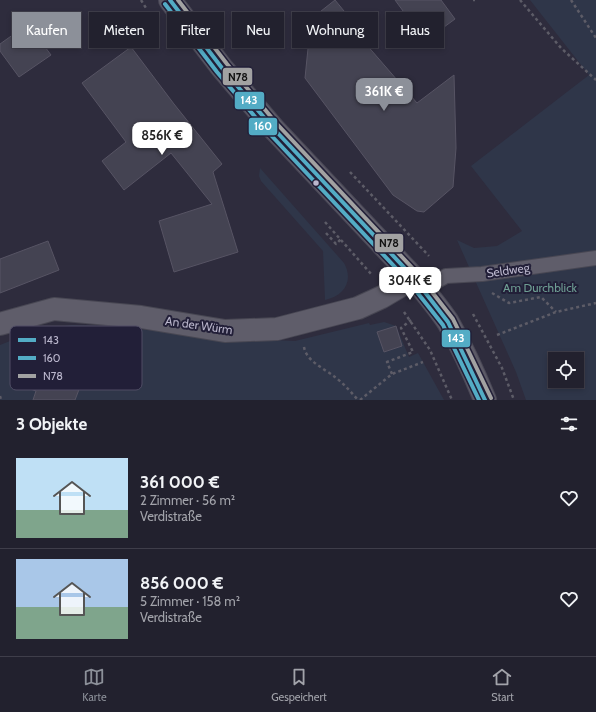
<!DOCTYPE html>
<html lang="de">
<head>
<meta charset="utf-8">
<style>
  :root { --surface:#22212e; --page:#2e2e3a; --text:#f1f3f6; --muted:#a2a3aa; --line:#3f3e4a; --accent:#8c9099 }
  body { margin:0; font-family:Cabin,sans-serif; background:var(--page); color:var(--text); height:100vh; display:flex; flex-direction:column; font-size:15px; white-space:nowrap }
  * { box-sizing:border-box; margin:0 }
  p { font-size:13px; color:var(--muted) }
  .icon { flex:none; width:22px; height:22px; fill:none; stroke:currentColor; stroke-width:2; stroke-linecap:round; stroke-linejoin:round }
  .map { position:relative; height:400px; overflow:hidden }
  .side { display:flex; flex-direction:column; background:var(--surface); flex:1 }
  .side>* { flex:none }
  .top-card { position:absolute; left:12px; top:12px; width:572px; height:36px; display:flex; gap:8px }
  .tools { position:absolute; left:548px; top:352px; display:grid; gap:8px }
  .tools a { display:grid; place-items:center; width:36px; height:36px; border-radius:0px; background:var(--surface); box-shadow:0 2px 6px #0003,0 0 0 1px var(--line); font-size:20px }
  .price { position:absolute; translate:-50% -34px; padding:0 9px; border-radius:8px; background:#fff; color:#222; font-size:13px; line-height:26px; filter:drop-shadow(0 1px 2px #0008) }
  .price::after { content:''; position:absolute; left:50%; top:24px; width:12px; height:9px; margin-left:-6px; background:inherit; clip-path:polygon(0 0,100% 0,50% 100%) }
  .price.selected { background:var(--accent); color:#fff }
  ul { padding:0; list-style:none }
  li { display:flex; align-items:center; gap:12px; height:100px; padding:0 16px }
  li+li { border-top:1px solid var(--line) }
  li span { display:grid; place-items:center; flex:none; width:112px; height:80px; border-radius:0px; color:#555 }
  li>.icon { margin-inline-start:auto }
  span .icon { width:48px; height:48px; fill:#fffc; stroke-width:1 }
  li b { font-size:17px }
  h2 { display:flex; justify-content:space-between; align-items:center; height:48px; padding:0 16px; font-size:17px }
  .pill { padding:0 14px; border-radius:0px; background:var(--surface); box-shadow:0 2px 6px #0003,0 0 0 1px var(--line); font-size:14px; line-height:36px }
  .pill.selected { background:var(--accent); color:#fff }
  .tab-bar { display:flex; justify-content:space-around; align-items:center; height:56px; border-top:1px solid var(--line); background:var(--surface); font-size:11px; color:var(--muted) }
  .tab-bar a { display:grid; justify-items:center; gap:2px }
  .tab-bar .selected { color:var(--accent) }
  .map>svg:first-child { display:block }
  .green { fill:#2f3649; fill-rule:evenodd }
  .building { fill:#444352; stroke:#575464 }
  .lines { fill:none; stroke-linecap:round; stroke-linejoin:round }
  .service-casing { stroke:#484753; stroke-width:16 }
  .minor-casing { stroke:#484753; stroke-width:24 }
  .primary-casing { stroke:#494756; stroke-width:24 }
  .path { stroke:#5d5c67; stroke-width:2.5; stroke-dasharray:3 3; stroke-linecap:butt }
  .service { stroke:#5f5d6a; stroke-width:14 }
  .minor { stroke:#5f5d6a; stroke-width:22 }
  .primary { stroke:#5c5a66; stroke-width:22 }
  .bus-1-casing { stroke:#221f38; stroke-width:7 }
  .bus-2-casing { stroke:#221f38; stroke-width:7 }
  .bus-3-casing { stroke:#221f38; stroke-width:7 }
  .bus-1 { stroke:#53acc5; stroke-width:4 }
  .bus-2 { stroke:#53acc5; stroke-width:4 }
  .bus-3 { stroke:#a2a2a2; stroke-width:4 }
  .bus-dot { fill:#bbb7cd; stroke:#221f38; stroke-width:1.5 }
  .labels { text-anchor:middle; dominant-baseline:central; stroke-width:4; stroke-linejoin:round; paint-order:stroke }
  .street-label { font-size:12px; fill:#bbb7cd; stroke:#221f38 }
  .park-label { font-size:12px; fill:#6e9e93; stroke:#221f38 }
  .key { fill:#221f38; stroke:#504d65; stroke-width:1 }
  .key-label { font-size:11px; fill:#bbb7cd }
  .line-badge { stroke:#221f38; stroke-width:1.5 }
  .badge-label { font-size:11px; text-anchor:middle; font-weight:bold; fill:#fff }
  .pale-badge-label { font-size:11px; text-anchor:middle; font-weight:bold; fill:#111 }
</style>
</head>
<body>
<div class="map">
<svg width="596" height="400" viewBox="0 0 596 400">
  <rect width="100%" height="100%" fill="#2e2c3d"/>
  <path class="green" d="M530 0H596V400H526L516 372 457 240 474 248 497 246 522 231 471 166 589 75ZM555 359H577V381H555Z
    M260 168 344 263C354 281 344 296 325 300L323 251 261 181 259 176Z
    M384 322 396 326 409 357 418 353 444 400H0V345L40 329 72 325 103 326 245 339 295 341 369 323 370 325Z"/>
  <path class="building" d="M335 0 362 33 359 36 417 103 454 75 456 148 453 187 424 212 417 211 393 195 305 78 311 19Z
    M395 0H441L455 19 425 41Z
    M28 24 51 55 19 77 0 51V44Z
    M131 47 174 104 222 164 213 172 238 252 174 272 159 221 212 204 171 153 124 190 102 161 126 142 82 83Z
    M48 241 59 270 0 293V259Z
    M396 326 402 346 384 352 377 332Z
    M29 360 83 379 75 400H33L36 391 20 385Z"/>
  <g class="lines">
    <g class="service-casing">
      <path id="service" d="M423 289 446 276 482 274 596 258"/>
    </g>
    <g class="minor-casing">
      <path id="minor" d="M0 324 54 309 141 317 225 331 277 329 358 308 382 297 414 278"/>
    </g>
    <g class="primary-casing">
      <path id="primary" d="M170 0 222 68 273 128 414 278C426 293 438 307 448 322 462 347 474 373 485 400"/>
    </g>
    <path class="path" d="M141 0 146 8
      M473 0H475
      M520 0 561 48 596 80
      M571 0 596 38
      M350 172 429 256
      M325 222 372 275
      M326 233 336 244 341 239
      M492 293 509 303 541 297 556 312
      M404 312 430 350 452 400
      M473 314 502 368 514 400
      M497 335 556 312 596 303
      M304 347C306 361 325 369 335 377 344 384 351 392 358 400
      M392 374 387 362 413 352 401 328 411 320
      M0 396 1 400
      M360 400 392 374 423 362"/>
    <use href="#service" class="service"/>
    <use href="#minor" class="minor"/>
    <use href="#primary" class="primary"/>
    <g class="bus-1-casing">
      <path id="bus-1" d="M170 0 222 68 273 128 414 278 448 322 485 400"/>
    </g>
    <g class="bus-2-casing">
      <path id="bus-2" d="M165 4 217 72 268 132 409 282 443 325 479 400"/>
    </g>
    <g class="bus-3-casing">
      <path id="bus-3" d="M178 0 227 64 277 124 418 274 453 319 491 398"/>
    </g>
    <use href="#bus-1" class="bus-1"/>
    <use href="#bus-2" class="bus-2"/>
    <use href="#bus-3" class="bus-3"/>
  </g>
  <circle class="bus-dot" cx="316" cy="183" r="3.5"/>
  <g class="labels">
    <g class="street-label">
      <text transform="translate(508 270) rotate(-8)">Seldweg</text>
      <text transform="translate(199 325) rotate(8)">An der Würm</text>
    </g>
    <g class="park-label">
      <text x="540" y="287">Am Durchblick</text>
    </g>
  </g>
  <rect x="10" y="326" width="132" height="64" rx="6" class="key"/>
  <rect x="18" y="338" width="18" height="4" fill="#53acc5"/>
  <rect x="18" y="356" width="18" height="4" fill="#53acc5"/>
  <rect x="18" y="374" width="18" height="4" fill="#a2a2a2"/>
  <g class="key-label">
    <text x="43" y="344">143</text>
    <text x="43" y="362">160</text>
    <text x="43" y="380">N78</text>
  </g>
  <g class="line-badge">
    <rect x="222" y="67" width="31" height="19" rx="4" fill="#a2a2a2"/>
    <rect x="234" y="91" width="31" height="19" rx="4" fill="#53acc5"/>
    <rect x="248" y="117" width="30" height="19" rx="4" fill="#53acc5"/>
    <rect x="374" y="233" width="30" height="20" rx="4" fill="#a2a2a2"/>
    <rect x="441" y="329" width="30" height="19" rx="4" fill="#53acc5"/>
  </g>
  <g class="badge-label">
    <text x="249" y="104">143</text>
    <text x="263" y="130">160</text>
    <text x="456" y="342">143</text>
  </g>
  <g class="pale-badge-label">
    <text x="238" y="81">N78</text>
    <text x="389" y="247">N78</text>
  </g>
</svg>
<div class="tools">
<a><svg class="icon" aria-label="locate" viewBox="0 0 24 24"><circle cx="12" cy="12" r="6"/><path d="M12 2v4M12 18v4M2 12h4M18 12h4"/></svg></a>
</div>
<b class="price selected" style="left:384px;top:112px">361K €</b>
<b class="price" style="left:162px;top:156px">856K €</b>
<b class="price" style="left:410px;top:301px">304K €</b>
<div class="top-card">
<a class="pill selected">Kaufen</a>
<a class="pill">Mieten</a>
<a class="pill">Filter</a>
<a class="pill">Neu</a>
<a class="pill">Wohnung</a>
<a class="pill">Haus</a>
</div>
</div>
<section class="side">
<h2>3 Objekte<svg class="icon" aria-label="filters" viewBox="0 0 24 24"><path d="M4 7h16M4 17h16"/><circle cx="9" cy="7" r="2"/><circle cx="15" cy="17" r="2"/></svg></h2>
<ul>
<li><span style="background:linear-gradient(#bfe0f5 65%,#7fa58c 0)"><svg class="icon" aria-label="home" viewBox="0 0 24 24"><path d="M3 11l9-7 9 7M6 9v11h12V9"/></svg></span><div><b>361 000 €</b><p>2 Zimmer · 56 m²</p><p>Verdistraße</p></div><svg class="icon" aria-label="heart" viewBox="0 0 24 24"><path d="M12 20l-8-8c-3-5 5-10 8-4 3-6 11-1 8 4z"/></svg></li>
<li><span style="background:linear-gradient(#a9c7e8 60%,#7fa58c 0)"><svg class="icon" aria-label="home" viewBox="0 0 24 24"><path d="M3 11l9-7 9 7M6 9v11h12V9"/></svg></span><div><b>856 000 €</b><p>5 Zimmer · 158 m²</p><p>Verdistraße</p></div><svg class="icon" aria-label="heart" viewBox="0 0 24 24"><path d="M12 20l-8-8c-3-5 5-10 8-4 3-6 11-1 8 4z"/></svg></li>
</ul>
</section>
<nav class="tab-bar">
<a class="selected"><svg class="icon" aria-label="map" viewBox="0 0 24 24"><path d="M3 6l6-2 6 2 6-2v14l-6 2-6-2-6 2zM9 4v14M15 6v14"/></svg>Karte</a>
<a><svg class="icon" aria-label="saved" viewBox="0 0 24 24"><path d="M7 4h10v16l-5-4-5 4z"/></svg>Gespeichert</a>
<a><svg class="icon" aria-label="home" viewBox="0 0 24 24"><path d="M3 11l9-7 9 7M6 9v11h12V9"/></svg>Start</a>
</nav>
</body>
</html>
